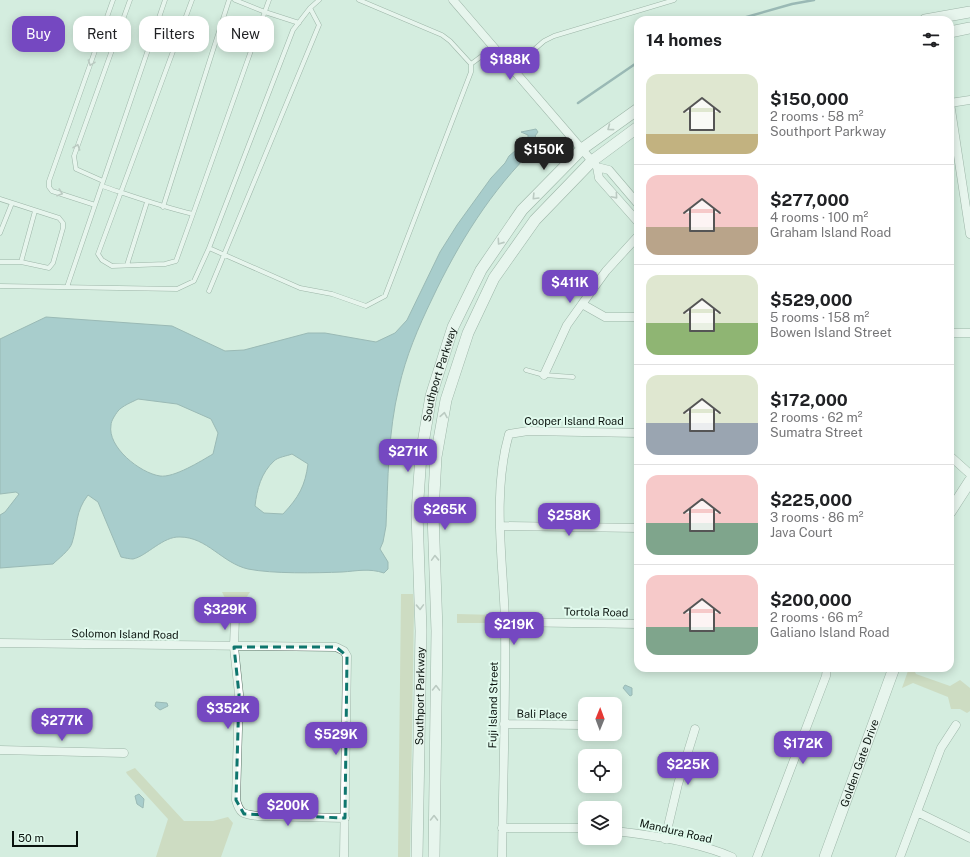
<!DOCTYPE html>
<html lang="en">
<head>
<meta charset="utf-8">
<style>
  :root { --surface:#fff; --page:#f2f2f2; --text:#202124; --muted:#757577; --line:#e0e0e0; --accent:#7548c1 }
  body { margin:0; font-family:"Public Sans",sans-serif; background:var(--page); color:var(--text); height:100vh; display:flex; flex-direction:column; font-size:15px; white-space:nowrap }
  * { box-sizing:border-box; margin:0 }
  p { font-size:13px; color:var(--muted) }
  .icon { flex:none; width:22px; height:22px; fill:none; stroke:currentColor; stroke-width:2; stroke-linecap:round; stroke-linejoin:round }
  .map { position:relative; flex:1; overflow:hidden }
  .panel { position:absolute; left:634px; top:16px; width:320px; height:656px; display:flex; flex-direction:column; background:var(--surface); border-radius:12px; box-shadow:0 2px 10px #0003 }
  .panel>* { flex:none }
  .banner { position:absolute; left:12px; top:16px; width:380px; height:36px; display:flex; gap:8px }
  .needle { width:26px; rotate:1deg }
  .fabs { position:absolute; left:578px; top:697px; display:grid; gap:8px }
  .fabs a { display:grid; place-items:center; width:44px; height:44px; border-radius:8px; background:var(--surface); box-shadow:0 2px 10px #0003; font-size:20px }
  .scale { position:absolute; left:12px; bottom:10px; width:66px; box-sizing:border-box; padding-left:4px; border:2px solid #0a130e; border-top:0; font-size:11px; line-height:14px; white-space:nowrap; color:#0a130e; -webkit-text-stroke:3px #e1faed; paint-order:stroke }
  .price { position:absolute; translate:-50% -34px; padding:0 9px; border-radius:8px; background:var(--accent); color:#fff; font-size:13px; line-height:26px; filter:drop-shadow(0 1px 2px #0008) }
  .price::after { content:''; position:absolute; left:50%; top:24px; width:12px; height:9px; margin-left:-6px; background:inherit; clip-path:polygon(0 0,100% 0,50% 100%) }
  .price.selected { background:#222; color:#fff }
  ul { padding:0; list-style:none }
  li { display:flex; align-items:center; gap:12px; height:100px; padding:0 12px }
  li+li { border-top:1px solid var(--line) }
  li span { display:grid; place-items:center; flex:none; width:112px; height:80px; border-radius:12px; color:#555 }
  li>.icon { margin-inline-start:auto }
  span .icon { width:48px; height:48px; fill:#fffc; stroke-width:1 }
  li b { font-size:17px }
  h2 { display:flex; justify-content:space-between; align-items:center; height:48px; padding:0 12px; font-size:17px }
  .tag { padding:0 14px; border-radius:12px; background:var(--surface); box-shadow:0 2px 10px #0003; font-size:14px; line-height:36px }
  .tag.selected { background:var(--accent); color:#fff }
  .map>svg:first-child { display:block }
  .green { fill:#c6c7a0 }
  .water { fill:#73a7b5; stroke:#547b83; fill-rule:evenodd }
  .lines { fill:none; stroke-linecap:round; stroke-linejoin:round }
  .stream { stroke:#547b83; stroke-width:2.5 }
  .lane-casing { stroke:#5c7367; stroke-width:5 }
  .street-casing { stroke:#5c7367; stroke-width:9 }
  .secondary-casing { stroke:#5c7367; stroke-width:12 }
  .lane { stroke:#fff; stroke-width:4 }
  .street { stroke:#fff; stroke-width:8 }
  .secondary { stroke:#fff; stroke-width:11 }
  .oneway { stroke:#9da19f }
  .marked { fill:none; stroke:#0f766e; stroke-width:3; stroke-dasharray:8 5; stroke-linejoin:round }
  .labels { text-anchor:middle; dominant-baseline:central; stroke-width:4; stroke-linejoin:round; paint-order:stroke }
  .street-label { font-size:11px; fill:#0a130e; stroke:#e1faed }
</style>
</head>
<body>
<div class="map">
<svg width="970" height="857" viewBox="0 0 970 857">
  <rect width="100%" height="100%" fill="#d4eddf"/>
  <path class="green" d="M222 592H250L244 601 235 598 226 600Z
    M401 594H413L414 606 410 857H398Z
    M457 614 497 615V623H457Z
    M909 668H913L916 674 950 686 960 680 970 688V711L967 713 960 709H951L948 697 913 683 902 688Z
    M135 768 184 821H213L228 817 233 823 221 857H156L168 819 127 774 126 772Z"/>
  <path class="water" d="M536 129 538 132 535 136 539 141 536 147C491 190 458 244 432 299 418 328 406 356 399 387 388 432 388 480 386 526L383 542 380 549 388 562V569L384 573C369 568 357 571 342 572 316 573 273 574 248 569 222 563 207 537 180 537 163 536 147 556 133 559 130 559 125 558 121 557L98 502 88 495C75 512 78 524 72 543 70 550 58 559 53 564L0 568V515L5 512 19 494 16 492 0 494V339L46 317 172 326 225 351 244 350 308 333H325L376 342 395 333 407 320 440 252 457 225 491 178 505 163 509 156 528 140V135L521 132ZM138 399 177 404 211 419 218 433 213 454C201 461 174 478 160 476 140 473 107 447 111 425 111 421 115 415 118 411 122 406 132 402 138 399ZM292 454 308 464C305 486 299 497 283 514L264 513 255 506C257 489 261 473 274 461 278 457 287 456 292 454Z
    M625 685 632 688V695L630 696 623 688Z
    M156 702 167 703 168 706 160 710 155 706Z
    M139 794 144 799 143 808 137 804 135 796Z"/>
  <g class="lines">
    <path class="stream" d="M736 20 792 4 814 0
      M578 103 638 62"/>
    <g class="lane-casing">
      <path id="lane" d="M235 0 265 12 299 23
        M319 0 310 8 293 30 209 248 300 288 332 294 366 306 385 296 471 72V64L450 41 442 35 359 0
        M471 64 494 47
        M513 68 544 41 554 36 674 0
        M103 181 76 169 74 156 130 0
        M102 186C132 196 162 207 193 214L176 261 165 264 112 266 102 260 98 254 192 0
        M0 199 59 218 63 223V228L53 263 49 268 21 262H0
        M95 205 52 191 49 187V181L113 0
        M163 207 229 0
        M193 214 269 0
        M0 233 12 203
        M21 262 35 211
        M127 265 147 202
        M0 286 177 289 194 281 209 248
        M67 287 165 0
        M209 291 319 25 310 8
        M526 370 544 375 573 377"/>
    </g>
    <g class="street-casing">
      <path id="street" d="M453 0 592 161 597 167 599 178 638 222
        M970 100 950 103 970 234
        M597 167 609 170 638 204
        M582 304 606 271 638 236
        M950 333H970
        M544 375 567 325 582 304 605 317H638
        M950 456 970 474
        M501 526 638 528
        M235 617 234 647 239 694 236 800C240 815 244 814 258 816L345 818
        M505 622 638 624
        M0 643 336 647 344 651 347 656 344 857
        M504 724 581 725
        M0 750 124 753
        M917 812 970 838
        M502 828H585
        M615 831C651 835 700 843 732 857
        M665 839 678 784 695 729
        M502 857C503 778 506 699 505 621 503 560 492 493 509 434L528 431 638 433
        M757 857 826 676 827 668
        M900 857 941 748 956 725"/>
    </g>
    <g class="secondary-casing">
      <g id="secondary">
        <path d="M925 20 970 12"/>
        <path d="M950 32 970 28"/>
        <path d="M950 512 970 481"/>
        <path id="s1" d="M417 857 421 631 417 513 421 455 431 396 453 327 481 270 522 210 582 149 638 109"/>
        <path d="M434 857 437 631 433 513 436 457 446 400 468 333 494 278 535 220 592 161 638 127"/>
        <path id="s2" d="M825 857 894 668"/>
      </g>
    </g>
    <use href="#lane" class="lane"/>
    <use href="#street" class="street"/>
    <use href="#secondary" class="secondary"/>
  </g>
  <defs><path id="oneway-chevron" d="M-2-3.5L2.5 0L-2 3.5" fill="none" stroke-width="1.6" stroke-linecap="round" stroke-linejoin="round"/></defs>
  <g class="oneway">
    <use href="#oneway-chevron" transform="translate(91 63) rotate(109)"/>
    <use href="#oneway-chevron" transform="translate(610 128) rotate(143)"/>
    <use href="#oneway-chevron" transform="translate(77 147) rotate(-71)"/>
    <use href="#oneway-chevron" transform="translate(60 193) rotate(19)"/>
    <use href="#oneway-chevron" transform="translate(615 196) rotate(49)"/>
    <use href="#oneway-chevron" transform="translate(535 197) rotate(134)"/>
    <use href="#oneway-chevron" transform="translate(500 242) rotate(125)"/>
    <use href="#oneway-chevron" transform="translate(444 415) rotate(-80)"/>
    <use href="#oneway-chevron" transform="translate(435 558) rotate(-92)"/>
    <use href="#oneway-chevron" transform="translate(420 607) rotate(88)"/>
    <use href="#oneway-chevron" transform="translate(436 688) rotate(-89)"/>
    <use href="#oneway-chevron" transform="translate(434 818) rotate(-89)"/>
  </g>
  <path d="M0 0H970V857H0ZM234 647H336L347 656 345 818 244 814 236 800 239 694Z" fill="#d4eddf" fill-opacity=".55" fill-rule="evenodd"/>
  <path class="marked" d="M234 647H336L347 656 345 818 244 814 236 800 239 694Z"/>
  <g class="labels">
    <g class="street-label">
      <text stroke="none"><textPath href="#s1" startOffset="485">Southport Parkway</textPath></text>
      <text x="574" y="421">Cooper Island Road</text>
      <text transform="translate(596 612) rotate(1)">Tortola Road</text>
      <text transform="translate(125 634) rotate(1)">Solomon Island Road</text>
      <text stroke="none"><textPath href="#s1" startOffset="161">Southport Parkway</textPath></text>
      <text transform="translate(493 705) rotate(-89)">Fuji Island Street</text>
      <text transform="translate(542 714) rotate(1)">Bali Place</text>
      <text stroke="none"><textPath href="#s2" startOffset="100">Golden Gate Drive</textPath></text>
      <text transform="translate(676 831) rotate(13)">Mandura Road</text>
    </g>
  </g>
</svg>
<div class="fabs">
<a><svg class="needle" viewBox="-14 -14 28 28"><path d="M0-13l5 13h-10z" fill="#e53935"/><path d="M0 13l5-13h-10z" fill="#757577"/></svg></a>
<a><svg class="icon" aria-label="locate" viewBox="0 0 24 24"><circle cx="12" cy="12" r="6"/><path d="M12 2v4M12 18v4M2 12h4M18 12h4"/></svg></a>
<a><svg class="icon" aria-label="layers" viewBox="0 0 24 24"><path d="M12 4l9 5-9 5-9-5zM3 14l9 5 9-5"/></svg></a>
</div>
<div class="scale">50 m</div>
<b class="price" style="left:510px;top:81px">$188K</b>
<b class="price selected" style="left:544px;top:171px">$150K</b>
<b class="price" style="left:570px;top:304px">$411K</b>
<b class="price" style="left:408px;top:473px">$271K</b>
<b class="price" style="left:445px;top:531px">$265K</b>
<b class="price" style="left:569px;top:537px">$258K</b>
<b class="price" style="left:225px;top:631px">$329K</b>
<b class="price" style="left:514px;top:646px">$219K</b>
<b class="price" style="left:228px;top:730px">$352K</b>
<b class="price" style="left:62px;top:742px">$277K</b>
<b class="price" style="left:336px;top:756px">$529K</b>
<b class="price" style="left:803px;top:765px">$172K</b>
<b class="price" style="left:688px;top:786px">$225K</b>
<b class="price" style="left:288px;top:827px">$200K</b>
<div class="banner">
<a class="tag selected">Buy</a>
<a class="tag">Rent</a>
<a class="tag">Filters</a>
<a class="tag">New</a>
</div>
<section class="panel">
<h2>14 homes<svg class="icon" aria-label="filters" viewBox="0 0 24 24"><path d="M4 7h16M4 17h16"/><circle cx="9" cy="7" r="2"/><circle cx="15" cy="17" r="2"/></svg></h2>
<ul>
<li><span style="background:linear-gradient(#dfe7d0 75%,#c2b280 0)"><svg class="icon" aria-label="home" viewBox="0 0 24 24"><path d="M3 11l9-7 9 7M6 9v11h12V9"/></svg></span><div><b>$150,000</b><p>2 rooms · 58 m²</p><p>Southport Parkway</p></div></li>
<li><span style="background:linear-gradient(#f6c9c9 65%,#b9a48a 0)"><svg class="icon" aria-label="home" viewBox="0 0 24 24"><path d="M3 11l9-7 9 7M6 9v11h12V9"/></svg></span><div><b>$277,000</b><p>4 rooms · 100 m²</p><p>Graham Island Road</p></div></li>
<li><span style="background:linear-gradient(#dfe7d0 60%,#8fb573 0)"><svg class="icon" aria-label="home" viewBox="0 0 24 24"><path d="M3 11l9-7 9 7M6 9v11h12V9"/></svg></span><div><b>$529,000</b><p>5 rooms · 158 m²</p><p>Bowen Island Street</p></div></li>
<li><span style="background:linear-gradient(#dfe7d0 60%,#9aa5b1 0)"><svg class="icon" aria-label="home" viewBox="0 0 24 24"><path d="M3 11l9-7 9 7M6 9v11h12V9"/></svg></span><div><b>$172,000</b><p>2 rooms · 62 m²</p><p>Sumatra Street</p></div></li>
<li><span style="background:linear-gradient(#f6c9c9 60%,#7fa58c 0)"><svg class="icon" aria-label="home" viewBox="0 0 24 24"><path d="M3 11l9-7 9 7M6 9v11h12V9"/></svg></span><div><b>$225,000</b><p>3 rooms · 86 m²</p><p>Java Court</p></div></li>
<li><span style="background:linear-gradient(#f6c9c9 65%,#7fa58c 0)"><svg class="icon" aria-label="home" viewBox="0 0 24 24"><path d="M3 11l9-7 9 7M6 9v11h12V9"/></svg></span><div><b>$200,000</b><p>2 rooms · 66 m²</p><p>Galiano Island Road</p></div></li>
</ul>
</section>
</div>
</body>
</html>
